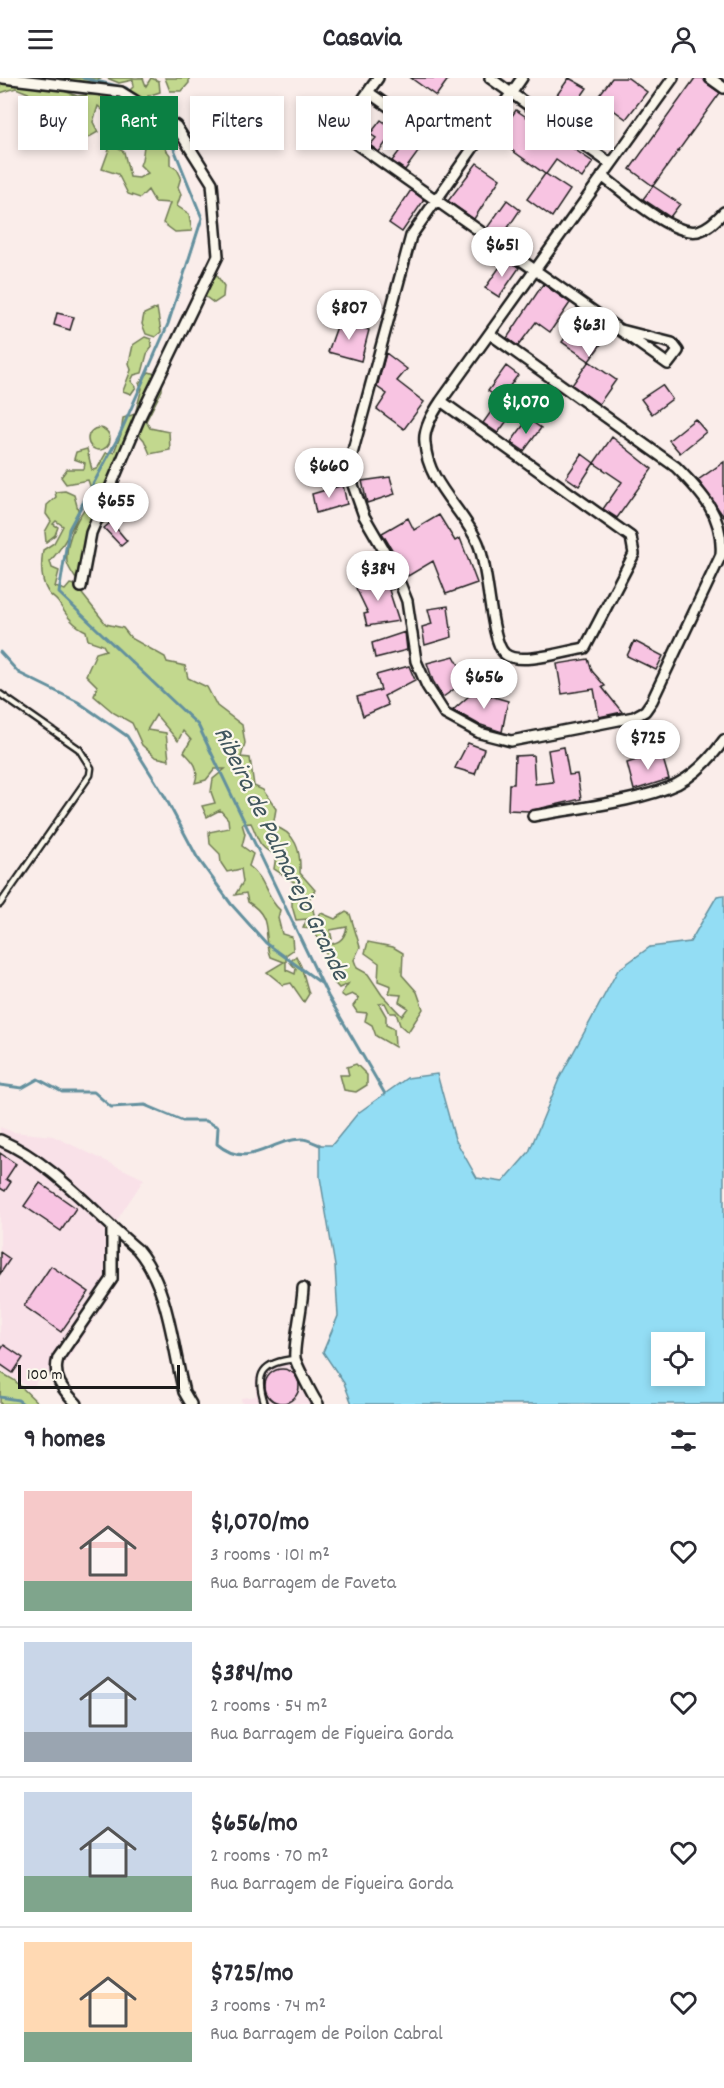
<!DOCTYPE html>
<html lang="en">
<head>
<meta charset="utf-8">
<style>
  :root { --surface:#fff; --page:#f7f7f7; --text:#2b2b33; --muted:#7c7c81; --line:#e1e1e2; --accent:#0b8043 }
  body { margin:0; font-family:Dekko,sans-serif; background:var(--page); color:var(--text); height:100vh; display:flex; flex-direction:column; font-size:22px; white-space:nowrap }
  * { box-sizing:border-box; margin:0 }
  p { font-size:20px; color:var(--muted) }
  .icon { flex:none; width:33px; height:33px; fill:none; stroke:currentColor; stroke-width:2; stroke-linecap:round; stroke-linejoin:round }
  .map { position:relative; height:1326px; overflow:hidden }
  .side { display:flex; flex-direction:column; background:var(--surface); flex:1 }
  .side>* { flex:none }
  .top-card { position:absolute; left:18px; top:18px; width:688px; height:54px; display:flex; gap:12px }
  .controls { position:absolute; left:651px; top:1254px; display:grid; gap:12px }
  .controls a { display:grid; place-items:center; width:54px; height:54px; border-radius:0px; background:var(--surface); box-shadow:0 3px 9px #0003; font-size:30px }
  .scale { position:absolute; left:18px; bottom:15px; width:162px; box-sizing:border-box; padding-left:6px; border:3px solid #1c1c1c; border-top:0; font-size:16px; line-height:21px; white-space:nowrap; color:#1c1c1c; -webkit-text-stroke:4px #fbf7ec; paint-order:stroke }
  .price { position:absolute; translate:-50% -51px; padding:0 14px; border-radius:21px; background:#fff; color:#222; font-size:20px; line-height:39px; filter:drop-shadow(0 2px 3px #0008) }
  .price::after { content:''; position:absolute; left:50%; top:36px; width:18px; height:14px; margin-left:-9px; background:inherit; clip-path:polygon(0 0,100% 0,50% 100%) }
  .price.selected { background:var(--accent); color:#fff }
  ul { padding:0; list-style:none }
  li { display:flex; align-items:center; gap:18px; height:150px; padding:0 24px }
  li+li { border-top:2px solid var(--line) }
  li span { display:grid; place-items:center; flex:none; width:168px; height:120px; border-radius:0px; color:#555 }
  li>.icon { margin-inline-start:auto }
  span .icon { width:72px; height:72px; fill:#fffc; stroke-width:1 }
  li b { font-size:26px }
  h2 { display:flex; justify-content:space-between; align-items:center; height:72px; padding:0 24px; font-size:26px }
  .tag { padding:0 21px; border-radius:0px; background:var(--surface); box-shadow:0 3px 9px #0003; font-size:21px; line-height:54px }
  .tag.selected { background:var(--accent); color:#fff }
  header { display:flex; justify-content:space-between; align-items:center; height:78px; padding:0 24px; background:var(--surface); font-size:27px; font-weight:800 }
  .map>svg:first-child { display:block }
  .built { fill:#f9e1e8 }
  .green { fill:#c2d88e; stroke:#6f7a55; stroke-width:1.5 }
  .water { fill:#93ddf4; stroke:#63909e; stroke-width:1.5; fill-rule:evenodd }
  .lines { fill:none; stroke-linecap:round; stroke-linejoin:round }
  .stream { stroke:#63909e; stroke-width:3 }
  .building { fill:#f8c4e2; stroke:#1c1c1c; stroke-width:1.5 }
  .service-casing { stroke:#1c1c1c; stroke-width:9 }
  .minor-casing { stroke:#1c1c1c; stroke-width:14 }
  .service { stroke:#fbf7ec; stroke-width:4.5 }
  .minor { stroke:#fbf7ec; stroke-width:9 }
  .labels { text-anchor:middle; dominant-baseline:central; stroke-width:4.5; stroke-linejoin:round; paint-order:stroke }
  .water-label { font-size:26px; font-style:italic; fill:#40565d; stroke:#fbf7ec }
</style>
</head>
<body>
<header><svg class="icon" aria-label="menu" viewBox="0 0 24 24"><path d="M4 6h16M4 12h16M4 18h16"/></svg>Casavia<svg class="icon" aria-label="person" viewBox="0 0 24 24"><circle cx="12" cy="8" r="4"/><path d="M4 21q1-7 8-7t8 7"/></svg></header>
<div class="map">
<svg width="724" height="1326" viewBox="0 0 724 1326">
  <rect width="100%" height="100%" fill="#faedea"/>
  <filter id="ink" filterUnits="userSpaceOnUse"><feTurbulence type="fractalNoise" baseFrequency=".0167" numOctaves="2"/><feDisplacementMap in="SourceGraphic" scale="12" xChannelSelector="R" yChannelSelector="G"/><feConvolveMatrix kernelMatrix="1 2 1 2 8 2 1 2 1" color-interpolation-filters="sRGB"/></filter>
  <g filter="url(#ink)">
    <path class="built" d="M0 1049 13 1054 53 1058 144 1101 117 1142 116 1209 61 1291 39 1297 33 1312 0 1291Z
      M291 1277 301 1279 311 1295 312 1309 324 1326H242L241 1320 256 1318 255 1301 259 1292 270 1282Z"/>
    <path class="green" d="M53 0H102L89 7Z
      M107 0H143L146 8 151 0 159 3 160 14 148 18 151 22 161 20 171 24 169 36 152 41 145 25 128 14 134 8 133 2 119 5Z
      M165 0H189V5L182 13H170Z
      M0 4 64 13 77 18 101 16 113 21 108 26 118 31 127 30 129 39H110L98 28 93 44 98 54 84 62 79 46 85 40 83 32 60 30 48 22 37 25 28 15 16 10 0 15Z
      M153 54 170 77V87L177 91 181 99 178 109 181 116 177 128 189 136 192 153 175 154 163 145 170 125 155 124 148 112 140 120 128 116 118 96 102 91 111 66 124 74 130 99 139 100 148 95 140 87C145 77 142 67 147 56Z
      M204 196H216L224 208 223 219 214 225 203 217 193 215Z
      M157 230 161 254 155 259 146 256 142 246 144 236Z
      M145 259 151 261 152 269 147 276 142 295 134 297 131 303 136 309 131 316 123 313 131 292 129 285 133 267Z
      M149 294 162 298V312L146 343 150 350 169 354 170 372 150 376 144 362 137 354 113 393 119 423 113 437 91 455 76 501C73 496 68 490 67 484 65 461 79 435 94 419L88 402 66 406 61 399 67 391H84L85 385 74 381 76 374 87 371 92 392 97 391 106 375 114 374 121 356 123 340 135 336 142 310 139 305Z
      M88 361a11 11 0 1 1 22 0a11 11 0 1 1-22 0Z
      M65 413 74 417 79 435C71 452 63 470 50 483L52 490 59 493 55 509 65 512 70 506 75 507 106 546 123 550 131 560 165 579 167 584 185 588 188 600 207 609 217 628 242 647 245 665 241 679 250 680 254 708 263 712 276 731 273 748C296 754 301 773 300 795L315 812 306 826 312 827 315 841 321 835 335 841 346 834 350 836 360 869 354 882 357 890 368 896 382 917 402 938 408 930 399 924 401 917 389 916 391 908 378 903 379 885 365 875 368 864 393 869 403 875 402 897 417 914 423 931 408 954 400 947 396 935H390L385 925 379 926 386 938V947L394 951 395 969 376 958 372 947 365 943 367 935 357 934 353 928 359 920 352 916 345 919 341 916 348 906 339 910 329 899 333 888 322 868C337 865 344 864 347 849L330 852 332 861 322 864 314 855 325 844 312 851 303 850 307 841 296 842 292 828V818L303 810 274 791 276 777C257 769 259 761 251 745L242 746 245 756 242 768 253 776 249 788C266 800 265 819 280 832L278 840 282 856 292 859 293 872 286 877V892L295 896 296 891 290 884 296 878 301 888 309 916 304 924 291 905 283 907 267 894 284 884 271 879C262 855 274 840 248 824L246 815 235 817 243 804 241 791 227 794 221 785 220 776 210 766 209 754 229 750 228 741 220 732 207 739 202 728 215 725 211 714 213 701 225 691H215L206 702 195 705C200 690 194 684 184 674L191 662 183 653 178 663 156 637 147 652 166 655 169 682 155 679 142 667 132 645 114 635 94 618 97 608 86 597 96 575 106 572 103 567 88 562 86 553C72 547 66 536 58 524 55 520 50 518 48 514 40 502 41 485 43 472L54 465 63 448 56 443 53 446 58 449 55 457 46 464 45 454 51 443 46 436 47 427 56 419 55 414Z
      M356 986 367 997V1007L356 1014 344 1012 340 997H349L347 989Z
      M0 1294 14 1302 39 1326H0Z"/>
    <path class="water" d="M724 817V1326H352L344 1305 323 1274 338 1238 335 1188 320 1099V1067H332L358 1035 407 1000 437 996 455 1061 477 1100 503 1104 529 1074 559 1001 618 892 650 869 690 864 717 818ZM662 1264H694V1298H662Z"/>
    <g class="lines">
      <path class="stream" d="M83 0 126 10 134 17
        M155 39 166 51 202 140 168 246 119 358 69 451 59 515 198 647 328 918 385 1016
        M0 574 19 595 78 624 127 658 164 717 197 779 231 826 266 865 321 905
        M0 1007 22 1010 38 1001 62 1014H94L111 1029 145 1027 183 1043H206L218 1049 217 1066C249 1093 270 1061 302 1061 307 1061 315 1065 320 1067
        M0 1319 18 1322 23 1326"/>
    </g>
    <path class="building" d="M411 0H449L436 18Z
      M569 0 587 10 566 40 549 28Z
      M612 0H628L647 14 626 41 597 20Z
      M695 0H703L706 5 720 15 653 108 630 91Z
      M453 28 477 46 468 59 441 39Z
      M516 32 593 84 582 100 556 82 546 96 570 112 552 139 527 121 545 96 496 61Z
      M381 42 395 52 379 74 370 67 376 60 370 56Z
      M412 56 424 66 405 92 392 83Z
      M477 85 500 101 474 141 448 123Z
      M653 108 680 126 670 139 643 121Z
      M411 112 424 122 402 154 389 145Z
      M507 122 520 132 501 160 487 150Z
      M506 180 519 190 499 219 485 210Z
      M543 206 570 225 550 254 536 244 518 268 507 260Z
      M57 235 74 239 70 252 54 247Z
      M583 235 609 255 589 283 616 302 599 326 572 307 589 283 562 264Z
      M339 243 369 252 361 283 328 274Z
      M386 275 407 291 397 303 424 324 404 351 377 331 387 316 377 309Z
      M506 288 518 297 500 321 488 313Z
      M662 307 672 321 652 336 641 321Z
      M500 321 515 332 498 355 483 345Z
      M528 341 541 350 524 373 511 364Z
      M695 341 706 354 680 375 669 362Z
      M612 359 652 391 617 440 603 431 622 404 594 385Z
      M582 376 594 385 579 408 566 399Z
      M724 384V439L698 402Z
      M390 399 395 416 367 425 362 403Z
      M343 407 347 426 316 435 312 416Z
      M439 437 455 463 460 460 477 505 446 516 433 483 408 498 382 455 408 440 414 452Z
      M111 444 127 463 121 468 104 450Z
      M385 496 393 511 389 512 399 543 367 548 364 536 368 535 356 510Z
      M448 528 452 559 425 567 422 549 432 546 428 531Z
      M405 554 407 572 375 580 372 565Z
      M634 563 663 578 656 592 627 578Z
      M454 578 467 602 443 619 433 603 427 585Z
      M588 581 592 593 605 608 602 609 622 634 599 639 594 611 562 616 557 586Z
      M409 588 415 602 384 618 388 627 363 638 357 619 381 612 376 597Z
      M478 610 491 618 508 623 502 654 478 646 453 632Z
      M468 665 484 671 475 696 455 690Z
      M564 669 569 697 577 696 581 721 529 733 508 732 509 706H514L515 678 533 677 535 706 553 704 548 672Z
      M661 674 669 701 634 712 627 685Z
      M0 1075 16 1086 6 1101 11 1104 5 1113 0 1110Z
      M40 1105 76 1130 61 1153 24 1128Z
      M0 1174 10 1181 0 1196Z
      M51 1188 89 1214 61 1254 24 1228Z
      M4 1267 23 1280 13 1295 0 1286V1273Z
      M265 1308a17 17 0 1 1 34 0a17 17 0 1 1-34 0Z"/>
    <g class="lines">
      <g class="service-casing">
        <path id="service" d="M0 616 79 671 91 690 90 697 0 826
          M265 1326C254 1295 263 1284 295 1281"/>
      </g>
      <g class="minor-casing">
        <path id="minor" d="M3 0 121 14 176 48 212 105 218 178 140 339 91 455 81 509
          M378 0C363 22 346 37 355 65L668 286 678 273 672 265 621 252
          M490 0 611 86
          M710 0 724 10
          M368 14 401 37
          M602 98C624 114 671 158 698 153 709 150 716 142 724 134
          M490 256 676 389C702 415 724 438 721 477L652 623 645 633 634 639 511 663 480 655 445 636 427 608 416 583 407 523 393 488 364 438 353 407 352 376 411 158 522 0
          M441 323 631 459 634 476 585 570C567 573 519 588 505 576 490 564 489 489 478 465 463 431 427 405 425 365 423 351 433 335 441 323L673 0
          M533 738C575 730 639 724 677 706 696 696 712 679 724 662
          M0 1062C53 1085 93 1134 137 1171 169 1209 172 1267 184 1314L191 1326
          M303 1210C303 1227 293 1268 295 1280 296 1286 314 1321 318 1326
          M77 1326C63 1312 52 1300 58 1280L112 1201V1150"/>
      </g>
      <use href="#service" class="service"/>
      <use href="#minor" class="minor"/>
    </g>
  </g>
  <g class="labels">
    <g class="water-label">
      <text transform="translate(280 776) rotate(64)">Ribeira de Palmarejo Grande</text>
    </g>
  </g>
</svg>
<div class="controls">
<a><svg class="icon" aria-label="locate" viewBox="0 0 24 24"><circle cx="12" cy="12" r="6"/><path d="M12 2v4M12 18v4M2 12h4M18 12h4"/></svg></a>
</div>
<div class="scale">100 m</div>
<b class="price" style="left:502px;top:200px">$651</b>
<b class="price" style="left:349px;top:263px">$807</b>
<b class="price" style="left:589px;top:280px">$631</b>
<b class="price selected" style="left:526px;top:357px">$1,070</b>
<b class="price" style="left:329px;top:421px">$660</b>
<b class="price" style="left:116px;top:456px">$655</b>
<b class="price" style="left:378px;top:524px">$384</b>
<b class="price" style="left:484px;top:632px">$656</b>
<b class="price" style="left:648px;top:693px">$725</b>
<div class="top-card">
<a class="tag">Buy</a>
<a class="tag selected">Rent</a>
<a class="tag">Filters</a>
<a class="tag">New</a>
<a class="tag">Apartment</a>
<a class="tag">House</a>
</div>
</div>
<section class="side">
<h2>9 homes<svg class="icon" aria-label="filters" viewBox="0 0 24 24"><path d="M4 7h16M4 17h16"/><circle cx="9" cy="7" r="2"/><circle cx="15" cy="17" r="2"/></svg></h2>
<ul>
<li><span style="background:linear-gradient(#f6c9c9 75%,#7fa58c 0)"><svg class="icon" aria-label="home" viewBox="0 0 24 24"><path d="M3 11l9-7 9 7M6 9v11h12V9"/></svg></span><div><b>$1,070/mo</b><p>3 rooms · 101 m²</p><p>Rua Barragem de Faveta</p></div><svg class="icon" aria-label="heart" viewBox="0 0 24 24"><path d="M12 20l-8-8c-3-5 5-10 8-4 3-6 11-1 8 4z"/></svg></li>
<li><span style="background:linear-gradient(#c9d6e8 75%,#9aa5b1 0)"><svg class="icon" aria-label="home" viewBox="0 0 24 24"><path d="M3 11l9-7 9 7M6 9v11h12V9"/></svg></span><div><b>$384/mo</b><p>2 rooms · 54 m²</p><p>Rua Barragem de Figueira Gorda</p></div><svg class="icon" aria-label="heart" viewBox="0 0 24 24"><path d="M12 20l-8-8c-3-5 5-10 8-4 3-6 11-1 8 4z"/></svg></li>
<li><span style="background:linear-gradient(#c9d6e8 70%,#7fa58c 0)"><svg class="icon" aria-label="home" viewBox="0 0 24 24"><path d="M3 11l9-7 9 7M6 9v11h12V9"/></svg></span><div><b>$656/mo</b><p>2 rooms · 70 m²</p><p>Rua Barragem de Figueira Gorda</p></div><svg class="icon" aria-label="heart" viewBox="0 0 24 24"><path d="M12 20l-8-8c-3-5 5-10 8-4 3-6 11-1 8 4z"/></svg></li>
<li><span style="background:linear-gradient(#ffd9b3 75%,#7fa58c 0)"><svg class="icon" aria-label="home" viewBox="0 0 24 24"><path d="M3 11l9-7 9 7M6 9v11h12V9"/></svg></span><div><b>$725/mo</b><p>3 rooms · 74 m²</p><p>Rua Barragem de Poilon Cabral</p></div><svg class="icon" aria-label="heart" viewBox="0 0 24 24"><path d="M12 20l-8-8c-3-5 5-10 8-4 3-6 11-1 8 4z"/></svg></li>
</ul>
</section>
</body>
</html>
